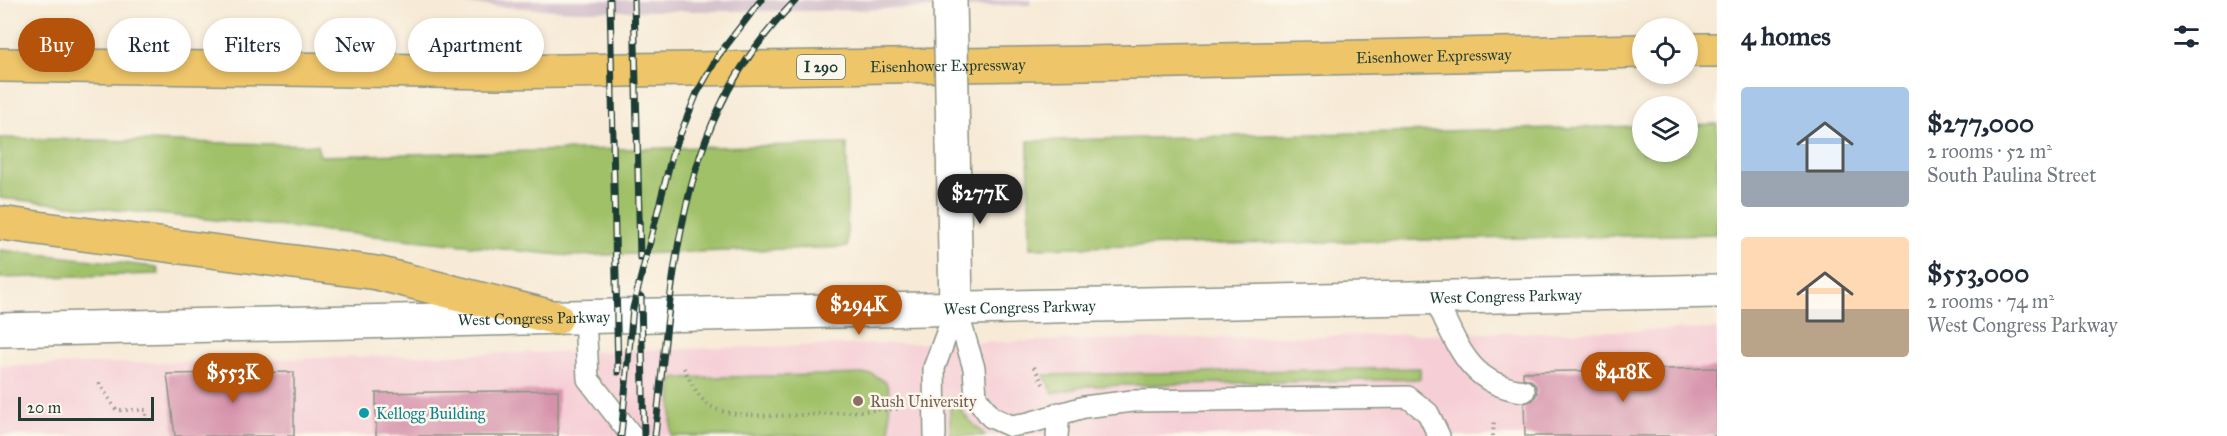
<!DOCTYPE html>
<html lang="en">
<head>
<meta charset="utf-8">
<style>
  :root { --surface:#fff; --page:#f2f2f3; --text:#1f2937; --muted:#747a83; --accent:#b45309 }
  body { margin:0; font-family:"IM FELL Great Primer",serif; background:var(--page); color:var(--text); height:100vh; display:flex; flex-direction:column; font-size:22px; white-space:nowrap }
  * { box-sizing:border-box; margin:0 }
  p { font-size:20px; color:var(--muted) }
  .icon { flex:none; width:33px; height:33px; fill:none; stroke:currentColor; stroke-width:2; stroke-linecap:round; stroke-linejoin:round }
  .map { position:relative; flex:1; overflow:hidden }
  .drawer { display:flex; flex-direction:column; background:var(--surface); width:510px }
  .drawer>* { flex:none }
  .banner { position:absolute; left:18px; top:18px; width:570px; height:54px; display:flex; gap:12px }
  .tools { position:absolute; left:1632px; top:18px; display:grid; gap:12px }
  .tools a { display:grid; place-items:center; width:66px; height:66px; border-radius:50%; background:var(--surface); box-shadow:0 3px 9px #0003; font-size:30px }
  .scale { position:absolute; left:18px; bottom:15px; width:136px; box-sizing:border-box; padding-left:6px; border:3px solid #1f3d34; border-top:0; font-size:16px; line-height:21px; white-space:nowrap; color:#1f3d34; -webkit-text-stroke:4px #fbf7ec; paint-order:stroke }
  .price { position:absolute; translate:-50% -51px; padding:0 14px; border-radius:21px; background:var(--accent); color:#fff; font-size:20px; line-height:39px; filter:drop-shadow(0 2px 3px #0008) }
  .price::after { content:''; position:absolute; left:50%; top:36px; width:18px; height:14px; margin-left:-9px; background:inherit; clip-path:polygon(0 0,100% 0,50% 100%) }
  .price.on { background:#222; color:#fff }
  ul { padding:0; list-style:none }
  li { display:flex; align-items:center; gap:18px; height:150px; padding:0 24px }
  li span { display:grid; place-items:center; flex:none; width:168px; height:120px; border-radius:6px; color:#555 }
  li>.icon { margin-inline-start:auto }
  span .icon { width:72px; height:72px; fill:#fffc; stroke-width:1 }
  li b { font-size:26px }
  h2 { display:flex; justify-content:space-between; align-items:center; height:72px; padding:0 24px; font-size:26px }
  .tag { padding:0 21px; border-radius:27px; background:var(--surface); box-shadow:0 3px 9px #0003; font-size:21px; line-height:54px }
  .tag.on { background:var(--accent); color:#fff }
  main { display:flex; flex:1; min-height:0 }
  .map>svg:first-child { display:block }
  .built { fill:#f6cfd6 }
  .industrial { fill:#d1bdc9 }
  .green { fill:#a1c169; stroke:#607f4e; stroke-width:1.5 }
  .building { fill:#d691aa }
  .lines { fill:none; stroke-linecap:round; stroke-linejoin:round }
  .service-casing { stroke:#8b9485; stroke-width:24 }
  .minor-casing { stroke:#8b9485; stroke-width:36 }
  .tertiary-casing { stroke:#8b9485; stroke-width:36 }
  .motorway-casing { stroke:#8b9485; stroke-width:36 }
  .path { stroke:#8b9485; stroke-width:4; stroke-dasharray:1.5 4.5; stroke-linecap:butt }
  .service { stroke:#fff; stroke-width:21 }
  .minor { stroke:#fff; stroke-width:33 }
  .tertiary { stroke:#fff; stroke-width:33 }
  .motorway { stroke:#eec569; stroke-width:33 }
  .rail-casing { stroke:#1f3d34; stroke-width:7 }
  .rail { stroke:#fbf7ec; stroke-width:4.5; stroke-dasharray:14; stroke-linecap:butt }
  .minor-bridge-casing { stroke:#8b9485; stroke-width:36; stroke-linecap:butt }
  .minor-bridge { stroke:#fff; stroke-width:33 }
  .education-dot { fill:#8d6e63; stroke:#fbf7ec; stroke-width:2 }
  .culture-dot { fill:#0f9aa8; stroke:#fbf7ec; stroke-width:2 }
  .labels { text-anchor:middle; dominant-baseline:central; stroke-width:5; stroke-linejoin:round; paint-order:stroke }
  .shield { fill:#fbf7ec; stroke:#61756b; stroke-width:1.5 }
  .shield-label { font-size:15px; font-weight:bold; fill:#1f3d34 }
  .street-label { font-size:16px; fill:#1f3d34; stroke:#fbf7ec }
  .education-label { font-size:16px; fill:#785e54; stroke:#fbf7ec; text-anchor:start }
  .culture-label { font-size:16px; fill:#0d838f; stroke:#fbf7ec; text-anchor:start }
</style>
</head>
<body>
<main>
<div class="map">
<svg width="1717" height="436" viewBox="0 0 1717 436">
  <rect width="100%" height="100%" fill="#fbf7ec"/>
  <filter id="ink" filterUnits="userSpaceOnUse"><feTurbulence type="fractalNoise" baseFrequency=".0167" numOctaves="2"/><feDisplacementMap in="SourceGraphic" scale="12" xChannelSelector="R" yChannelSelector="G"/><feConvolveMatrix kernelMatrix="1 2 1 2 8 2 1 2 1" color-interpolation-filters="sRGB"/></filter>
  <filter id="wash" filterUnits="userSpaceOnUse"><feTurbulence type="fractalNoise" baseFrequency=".008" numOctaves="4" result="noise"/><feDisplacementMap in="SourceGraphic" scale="24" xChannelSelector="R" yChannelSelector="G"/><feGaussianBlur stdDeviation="1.35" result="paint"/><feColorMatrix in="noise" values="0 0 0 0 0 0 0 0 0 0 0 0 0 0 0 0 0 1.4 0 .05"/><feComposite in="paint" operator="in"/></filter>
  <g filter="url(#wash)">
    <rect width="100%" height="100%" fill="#f7ead6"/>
    <path class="built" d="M1717 329V436H0V366L875 344Z"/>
    <path class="industrial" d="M391 0H1031L1030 5 817 11H574Z"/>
    <path class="green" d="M1717 124V234L1030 248 1028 141 1642 126V152H1688V125Z
      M0 138 317 145 320 156 847 144V247L571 256 0 198Z
      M0 250 157 267 159 274 0 278Z
      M1420 368V379L1087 386 1053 393 1044 375Z
      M872 374 886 382 889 391 890 436H671L672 378Z
      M953 398 966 417 986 436H950V401Z"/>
    <g id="blocks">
      <path class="building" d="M1717 368V436H1525L1524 403 1533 400 1537 393 1536 386 1532 381 1523 378V372Z
        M294 372V436H175L167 374Z
        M558 390V436H376V393Z"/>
    </g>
  </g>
  <g filter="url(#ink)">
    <use href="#blocks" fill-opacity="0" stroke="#8b9485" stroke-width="1.5"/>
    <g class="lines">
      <g class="service-casing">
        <path id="service" d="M1434 297C1457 342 1467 385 1524 391
          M956 308 974 368 976 397 991 417 1011 426 1029 423 1084 407 1133 401 1408 397 1428 413 1439 436
          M585 317 588 379 632 436
          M935 436 934 368 956 308
          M1057 436 1059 413"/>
      </g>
      <g class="minor-casing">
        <path id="minor" d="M953 142 956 308"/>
      </g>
      <g class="tertiary-casing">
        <g id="tertiary">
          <path id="s1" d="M0 330 1717 291"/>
        </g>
      </g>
      <g class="motorway-casing">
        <g id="motorway">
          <path d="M1688 50H1717"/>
          <path id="s2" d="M0 65 499 72 1087 63 1642 51"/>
          <path d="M0 223 377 273 556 318"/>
        </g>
      </g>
      <path class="path" d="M1034 367 1043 384
        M684 368C689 380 699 399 710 406 741 426 858 409 899 409
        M99 383 116 410H146V417
        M1493 436 1494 419"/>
      <use href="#service" class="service"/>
      <use href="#minor" class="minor"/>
      <use href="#tertiary" class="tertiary"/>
      <use href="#motorway" class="motorway"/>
      <g class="rail-casing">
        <path id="rail" d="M610 0 618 372
          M634 0 640 258
          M641 297 644 436
          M621 436 633 308 672 155 697 93 718 56 761 0
          M655 436C667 331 673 207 718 111 737 69 764 33 796 0"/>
      </g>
      <use href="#rail" class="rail"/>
      <g class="minor-bridge-casing">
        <path id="minor-bridge" d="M950 0 953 142"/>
      </g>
      <use href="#minor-bridge" class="minor-bridge"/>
    </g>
  </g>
  <circle class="education-dot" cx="858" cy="401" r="6"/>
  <circle class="culture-dot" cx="364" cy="413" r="6"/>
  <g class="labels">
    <rect class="shield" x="797" y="55" width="48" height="24" rx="4.5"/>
    <g class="shield-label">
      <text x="821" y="67">I 290</text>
    </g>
    <g class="street-label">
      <text stroke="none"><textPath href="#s2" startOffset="1434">Eisenhower Expressway</textPath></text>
      <text stroke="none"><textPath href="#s2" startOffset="948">Eisenhower Expressway</textPath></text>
      <text stroke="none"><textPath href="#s1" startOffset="1506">West Congress Parkway</textPath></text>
      <text stroke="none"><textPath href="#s1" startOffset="1020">West Congress Parkway</textPath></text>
      <text stroke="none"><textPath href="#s1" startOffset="534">West Congress Parkway</textPath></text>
    </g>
    <g class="education-label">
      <text x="870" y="401">Rush University</text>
    </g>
    <g class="culture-label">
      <text x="376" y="413">Kellogg Building</text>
    </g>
  </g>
</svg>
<div class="tools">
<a><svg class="icon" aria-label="locate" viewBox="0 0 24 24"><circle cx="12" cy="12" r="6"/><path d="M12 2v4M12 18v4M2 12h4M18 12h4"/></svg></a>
<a><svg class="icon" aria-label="layers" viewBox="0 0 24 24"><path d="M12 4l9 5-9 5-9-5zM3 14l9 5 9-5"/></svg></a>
</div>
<div class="scale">20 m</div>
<b class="price on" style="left:980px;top:225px">$277K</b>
<b class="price" style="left:859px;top:336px">$294K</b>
<b class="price" style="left:1623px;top:403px">$418K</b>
<b class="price" style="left:233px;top:404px">$553K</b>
<div class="banner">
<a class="tag on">Buy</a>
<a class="tag">Rent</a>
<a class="tag">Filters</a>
<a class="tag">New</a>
<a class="tag">Apartment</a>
</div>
</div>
<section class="drawer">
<h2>4 homes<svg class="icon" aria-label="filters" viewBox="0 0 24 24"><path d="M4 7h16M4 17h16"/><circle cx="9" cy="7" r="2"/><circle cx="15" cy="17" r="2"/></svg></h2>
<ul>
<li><span style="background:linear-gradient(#a9c7e8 70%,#9aa5b1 0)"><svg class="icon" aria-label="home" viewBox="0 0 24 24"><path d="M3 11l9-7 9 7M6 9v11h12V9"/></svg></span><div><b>$277,000</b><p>2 rooms · 52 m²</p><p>South Paulina Street</p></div></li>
<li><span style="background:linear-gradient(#ffd9b3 60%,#b9a48a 0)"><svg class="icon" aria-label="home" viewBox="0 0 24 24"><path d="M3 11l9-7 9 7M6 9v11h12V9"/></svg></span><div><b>$553,000</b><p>2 rooms · 74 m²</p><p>West Congress Parkway</p></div></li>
</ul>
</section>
</main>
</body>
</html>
